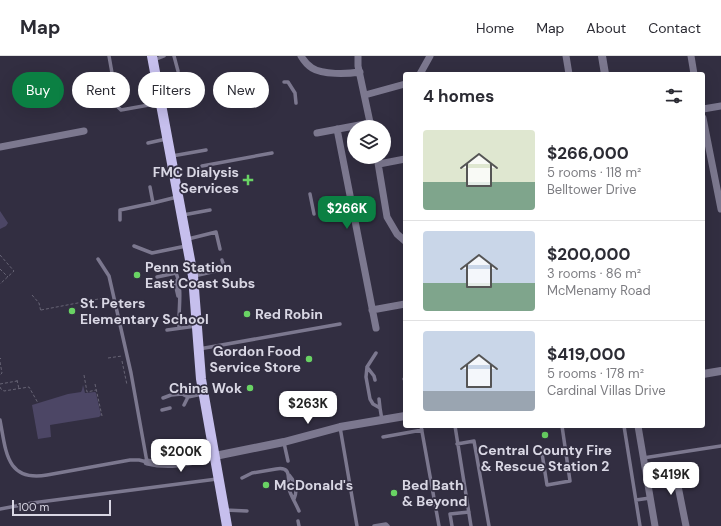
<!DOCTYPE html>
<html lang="en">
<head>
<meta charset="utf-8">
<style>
  :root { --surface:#fff; --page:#f2f2f3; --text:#2b2b33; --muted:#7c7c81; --line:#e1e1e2; --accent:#0b8043 }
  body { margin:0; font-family:"DM Sans",sans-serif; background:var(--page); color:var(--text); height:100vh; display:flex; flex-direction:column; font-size:15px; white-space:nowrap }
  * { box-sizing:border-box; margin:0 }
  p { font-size:13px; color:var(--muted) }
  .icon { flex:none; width:22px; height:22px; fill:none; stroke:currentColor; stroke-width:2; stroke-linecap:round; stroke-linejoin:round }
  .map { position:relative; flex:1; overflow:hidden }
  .sheet { position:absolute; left:403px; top:16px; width:302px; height:356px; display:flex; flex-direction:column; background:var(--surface); border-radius:4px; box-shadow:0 4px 16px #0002 }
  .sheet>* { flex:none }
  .hud { position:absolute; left:12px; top:16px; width:331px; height:36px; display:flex; gap:8px }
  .fabs { position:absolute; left:347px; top:64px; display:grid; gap:8px }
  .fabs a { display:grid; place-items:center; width:44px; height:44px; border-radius:50%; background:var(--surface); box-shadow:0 4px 16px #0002; font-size:20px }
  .scale { position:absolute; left:12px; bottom:10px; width:99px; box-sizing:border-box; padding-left:4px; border:2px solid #d9d7e4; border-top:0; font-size:11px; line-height:14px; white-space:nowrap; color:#d9d7e4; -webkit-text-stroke:3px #322e41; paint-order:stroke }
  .price { position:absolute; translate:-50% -34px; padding:0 9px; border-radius:8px; background:#fff; color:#222; font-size:13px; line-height:26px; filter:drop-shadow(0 1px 2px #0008) }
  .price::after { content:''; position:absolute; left:50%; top:24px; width:12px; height:9px; margin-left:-6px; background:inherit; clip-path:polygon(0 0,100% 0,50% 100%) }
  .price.on { background:var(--accent); color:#fff }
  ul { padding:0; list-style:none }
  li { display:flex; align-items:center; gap:12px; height:100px; padding:0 20px }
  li+li { border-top:1px solid var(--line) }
  li span { display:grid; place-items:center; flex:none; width:112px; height:80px; border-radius:4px; color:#555 }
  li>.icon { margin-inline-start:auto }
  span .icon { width:48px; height:48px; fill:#fffc; stroke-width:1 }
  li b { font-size:17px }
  h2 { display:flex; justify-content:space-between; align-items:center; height:48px; padding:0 20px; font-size:17px }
  .tag { padding:0 14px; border-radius:18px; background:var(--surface); box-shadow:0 4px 16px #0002; font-size:14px; line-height:36px }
  .tag.on { background:var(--accent); color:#fff }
  header { display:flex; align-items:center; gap:24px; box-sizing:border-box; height:56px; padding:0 20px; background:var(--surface); border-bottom:1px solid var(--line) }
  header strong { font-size:19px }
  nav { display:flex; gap:22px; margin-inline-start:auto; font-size:14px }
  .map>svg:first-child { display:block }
  .green { fill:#4c4665 }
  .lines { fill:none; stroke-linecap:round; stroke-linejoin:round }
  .path { stroke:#676475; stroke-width:1; stroke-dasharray:3 2; stroke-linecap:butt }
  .service { stroke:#7c788f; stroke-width:3.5 }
  .minor { stroke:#7c788f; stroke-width:7 }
  .tertiary { stroke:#7c788f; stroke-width:8 }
  .primary { stroke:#c6bfed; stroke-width:10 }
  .poi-dot { fill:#69d364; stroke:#322e41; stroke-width:1.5 }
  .labels { text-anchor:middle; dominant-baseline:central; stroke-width:3.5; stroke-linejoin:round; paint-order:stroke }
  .poi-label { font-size:14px; font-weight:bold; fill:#d9d7e4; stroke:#322e41; text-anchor:start }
</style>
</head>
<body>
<header>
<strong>Map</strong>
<nav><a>Home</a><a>Map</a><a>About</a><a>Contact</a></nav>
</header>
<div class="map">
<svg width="721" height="470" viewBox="0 0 721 470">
  <rect width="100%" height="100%" fill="#322e41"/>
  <path class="green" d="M0 155 8 167 6 170 0 173Z
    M83 329 85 337 95 336 96 337 101 359 99 361 50 369 51 381 38 383 32 349 68 338 81 336 82 334Z"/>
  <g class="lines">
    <path class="path" d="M0 199 14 215 0 228
      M0 213 8 221
      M32 239 39 247 41 256
      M87 246V250
      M41 254 109 241
      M108 302 122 300
      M0 303 1 302
      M122 305 127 329
      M0 306 2 317 0 319
      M84 319 87 336 96 334
      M17 324 19 333
      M0 328 17 325
      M95 328 102 360
      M0 331 1 333 4 335 29 331 38 347"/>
    <path class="service" d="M109 0 118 51 121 54 160 47
      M174 0 178 15
      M154 4 164 0
      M284 26H288L295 37 296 47
      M148 87 166 83
      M172 100 206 94
      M202 110 272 97
      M150 131 153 147 177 141
      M310 138 314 158
      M183 159 210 154
      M120 164V154L153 147
      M188 183 216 176 220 193
      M134 190 152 197 186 190
      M194 220 225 213 222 204
      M157 221 176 217C183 234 178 254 179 272
      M178 223 175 227 178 240
      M167 274 196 270
      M199 293 340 268
      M376 297 367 311 366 321 370 343 373 348 380 352 382 364
      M367 311 374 320 375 324
      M404 323H405
      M163 342 171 339 182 338 188 341 202 338
      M379 343 380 352
      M184 349 188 341
      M162 354 170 352
      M0 364C6 395 6 426 47 419L130 404H139L147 406 131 317 109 220 98 203
      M421 370 439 470
      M455 370 471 470
      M624 370 640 470
      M340 371 357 470
      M383 381 422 374
      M284 387 288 405
      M457 388 474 385 489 470
      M177 391 181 407
      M541 391 547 429 570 425 562 370
      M643 402 721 390
      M289 419C296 427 298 434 294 443
      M242 422 252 417 276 413C293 410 287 424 289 433 291 440 296 448 299 455
      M636 444 650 442
      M0 453 32 447 217 423
      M225 454 247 455
      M298 465 299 470
      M374 470 386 468 388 470
      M452 470 450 458 469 456"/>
    <path class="minor" d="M301 0C304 5 307 9 312 12 323 19 347 18 360 16
      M358 0V10L371 71
      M566 0 569 18
      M691 0 694 18
      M420 18 430 0
      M365 39 405 28
      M703 53 721 50
      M703 62 721 153
      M337 73 376 272
      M317 77 370 67
      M0 91 84 75
      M377 101 387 161 397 178 405 185
      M379 108 405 103
      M372 254 405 248
      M638 370 655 470
      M147 406C172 412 190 406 215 400
      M647 422C657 421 669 416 677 425L686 470"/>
    <path class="tertiary" d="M602 0 605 18
      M703 318 721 315
      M215 400 284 386 340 371 405 360"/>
    <path class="primary" d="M152 0 193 220 201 323 227 470"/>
  </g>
  <g class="poi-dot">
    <path d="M246 118h4v4h4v4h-4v4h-4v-4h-4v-4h4z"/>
    <circle cx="137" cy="219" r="4"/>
    <circle cx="72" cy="255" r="4"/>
    <circle cx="247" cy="258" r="4"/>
    <circle cx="309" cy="303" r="4"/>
    <circle cx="250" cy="332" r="4"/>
    <circle cx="545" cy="379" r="4"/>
    <circle cx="266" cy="429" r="4"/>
    <circle cx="394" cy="437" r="4"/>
  </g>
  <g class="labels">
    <g class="poi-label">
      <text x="239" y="116" text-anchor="end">FMC Dialysis<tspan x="239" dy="16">Services</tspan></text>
      <text x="145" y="211">Penn Station<tspan x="145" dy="16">East Coast Subs</tspan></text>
      <text x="80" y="247">St. Peters<tspan x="80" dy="16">Elementary School</tspan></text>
      <text x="255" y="258">Red Robin</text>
      <text x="301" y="295" text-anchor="end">Gordon Food<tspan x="301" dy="16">Service Store</tspan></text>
      <text x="242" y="332" text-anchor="end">China Wok</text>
      <text x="545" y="394" text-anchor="middle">Central County Fire<tspan x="545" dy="16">&amp; Rescue Station 2</tspan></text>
      <text x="274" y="429">McDonald's</text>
      <text x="402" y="429">Bed Bath<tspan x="402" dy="16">&amp; Beyond</tspan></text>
    </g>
  </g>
</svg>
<div class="fabs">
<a><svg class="icon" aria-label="layers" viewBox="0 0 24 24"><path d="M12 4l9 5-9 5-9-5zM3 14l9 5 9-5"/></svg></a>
</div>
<div class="scale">100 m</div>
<b class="price on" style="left:347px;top:174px">$266K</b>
<b class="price" style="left:308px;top:369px">$263K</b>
<b class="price" style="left:181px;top:417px">$200K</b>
<b class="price" style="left:671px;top:440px">$419K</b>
<div class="hud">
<a class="tag on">Buy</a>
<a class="tag">Rent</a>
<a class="tag">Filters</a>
<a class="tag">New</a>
</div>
<section class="sheet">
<h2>4 homes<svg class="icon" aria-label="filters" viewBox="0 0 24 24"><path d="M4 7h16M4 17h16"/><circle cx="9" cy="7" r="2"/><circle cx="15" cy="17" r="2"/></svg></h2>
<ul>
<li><span style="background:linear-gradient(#dfe7d0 65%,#7fa58c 0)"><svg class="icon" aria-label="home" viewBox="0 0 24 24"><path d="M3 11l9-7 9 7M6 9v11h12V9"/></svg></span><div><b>$266,000</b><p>5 rooms · 118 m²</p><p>Belltower Drive</p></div></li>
<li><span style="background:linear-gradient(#c9d6e8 65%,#7fa58c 0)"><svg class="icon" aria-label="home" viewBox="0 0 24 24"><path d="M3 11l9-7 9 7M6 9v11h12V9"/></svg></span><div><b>$200,000</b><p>3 rooms · 86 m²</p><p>McMenamy Road</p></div></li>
<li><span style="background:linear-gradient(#c9d6e8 75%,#9aa5b1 0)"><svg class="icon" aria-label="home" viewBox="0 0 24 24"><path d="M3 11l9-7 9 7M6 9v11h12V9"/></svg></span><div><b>$419,000</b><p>5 rooms · 178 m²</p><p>Cardinal Villas Drive</p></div></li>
</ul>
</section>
</div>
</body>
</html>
